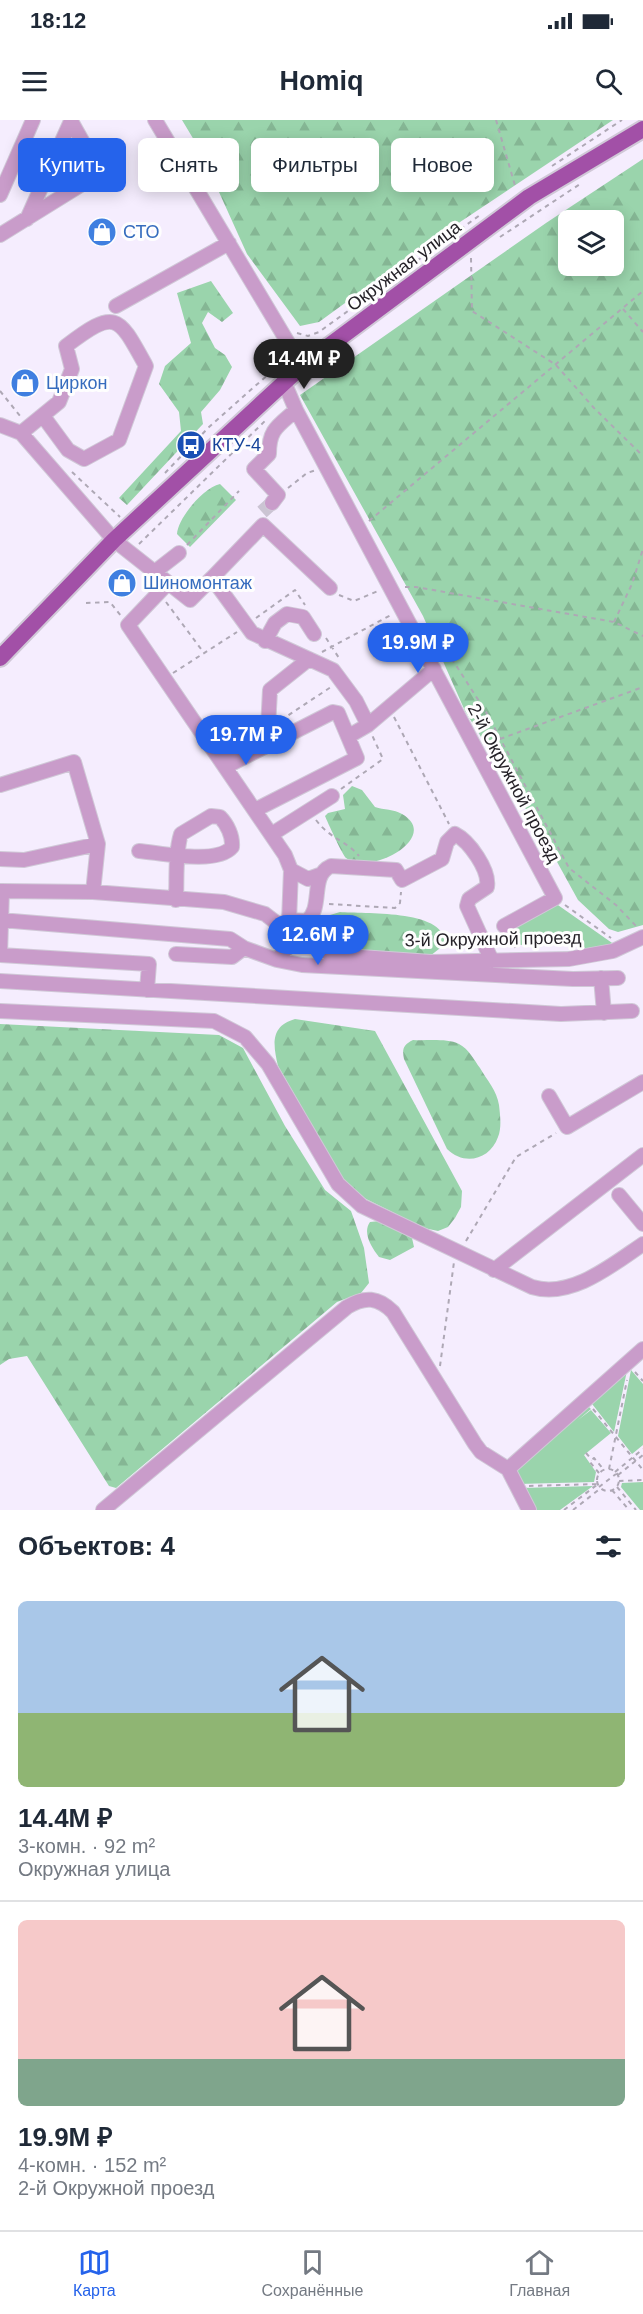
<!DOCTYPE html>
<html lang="ru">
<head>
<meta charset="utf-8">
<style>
  :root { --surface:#fff; --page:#f6f6f7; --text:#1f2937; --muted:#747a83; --line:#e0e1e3; --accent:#2563eb }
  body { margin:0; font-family:Arial,sans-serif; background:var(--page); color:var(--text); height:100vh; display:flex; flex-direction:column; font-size:22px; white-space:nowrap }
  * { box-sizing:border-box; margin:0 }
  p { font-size:20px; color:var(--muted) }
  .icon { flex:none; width:33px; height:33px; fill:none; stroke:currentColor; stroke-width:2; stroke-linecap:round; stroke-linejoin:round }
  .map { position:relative; height:1390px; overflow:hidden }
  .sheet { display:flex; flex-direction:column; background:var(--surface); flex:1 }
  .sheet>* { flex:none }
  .banner { position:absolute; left:18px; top:18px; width:608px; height:54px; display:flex; gap:12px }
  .buttons { position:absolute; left:558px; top:90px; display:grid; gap:12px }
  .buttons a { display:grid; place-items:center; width:66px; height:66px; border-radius:9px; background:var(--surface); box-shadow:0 3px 15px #0003; font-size:30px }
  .price { position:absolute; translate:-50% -51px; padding:0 14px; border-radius:21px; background:var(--accent); color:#fff; font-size:20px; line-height:39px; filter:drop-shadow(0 2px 3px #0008) }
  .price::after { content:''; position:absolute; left:50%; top:36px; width:18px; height:14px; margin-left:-9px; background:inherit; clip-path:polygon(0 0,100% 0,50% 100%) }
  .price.selected { background:#222; color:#fff }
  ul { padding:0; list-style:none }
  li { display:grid; align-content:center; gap:12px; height:318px; padding:0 18px }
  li+li { border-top:2px solid var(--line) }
  li span { display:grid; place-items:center; height:186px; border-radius:9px; color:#555 }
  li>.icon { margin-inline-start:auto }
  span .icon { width:108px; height:108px; fill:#fffc; stroke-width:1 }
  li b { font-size:26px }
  h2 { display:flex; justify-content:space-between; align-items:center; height:72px; padding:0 18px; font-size:26px }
  .chip { padding:0 21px; border-radius:9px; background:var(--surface); box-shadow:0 3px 15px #0003; font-size:21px; line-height:54px }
  .chip.selected { background:var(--accent); color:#fff }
  .status { display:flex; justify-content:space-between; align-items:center; height:42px; padding:0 30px; background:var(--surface); direction:ltr }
  .status svg { height:16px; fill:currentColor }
  header { display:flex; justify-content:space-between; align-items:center; height:78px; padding:0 18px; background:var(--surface); font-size:27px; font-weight:600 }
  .dock { display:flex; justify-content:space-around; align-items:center; height:84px; border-top:2px solid var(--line); background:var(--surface); font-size:16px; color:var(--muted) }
  .dock a { display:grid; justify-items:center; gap:3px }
  .dock .selected { color:var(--accent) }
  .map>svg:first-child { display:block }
  .green { fill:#9ad4ac }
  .forest { fill:url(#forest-firs); fill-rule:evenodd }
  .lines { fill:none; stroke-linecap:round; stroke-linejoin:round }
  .minor-tunnel { stroke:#cbc4d3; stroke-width:14; stroke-dasharray:14 7; stroke-linecap:butt }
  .minor-casing { stroke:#d0c8d7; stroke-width:16 }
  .major-casing { stroke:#d0c8d7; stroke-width:20 }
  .path { stroke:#aea8b5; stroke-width:2; stroke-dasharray:4.5 4.5; stroke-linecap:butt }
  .minor { stroke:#c99cca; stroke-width:14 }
  .major { stroke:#a250a7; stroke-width:16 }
  .labels { text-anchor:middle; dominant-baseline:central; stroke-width:6; stroke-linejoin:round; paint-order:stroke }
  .shop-label { font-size:18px; fill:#366cbe; stroke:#fefefe; text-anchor:start }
  .street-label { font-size:18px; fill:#252228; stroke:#fefefe }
  .transit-label { font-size:18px; fill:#164399; stroke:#fefefe; text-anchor:start }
</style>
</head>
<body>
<div class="status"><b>18:12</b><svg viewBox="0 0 49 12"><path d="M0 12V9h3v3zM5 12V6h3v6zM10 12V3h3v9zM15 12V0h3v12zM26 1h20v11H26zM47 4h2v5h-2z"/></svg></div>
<header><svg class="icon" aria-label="menu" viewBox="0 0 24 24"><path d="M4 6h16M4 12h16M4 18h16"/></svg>Homiq<svg class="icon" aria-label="search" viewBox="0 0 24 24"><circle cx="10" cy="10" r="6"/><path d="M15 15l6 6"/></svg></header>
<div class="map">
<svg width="643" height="1390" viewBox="0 0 643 1390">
  <defs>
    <pattern id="forest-firs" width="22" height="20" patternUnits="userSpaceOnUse" patternTransform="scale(1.5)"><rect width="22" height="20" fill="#9ad4ac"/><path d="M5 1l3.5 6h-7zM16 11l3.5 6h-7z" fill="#85b694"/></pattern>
  </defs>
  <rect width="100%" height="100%" fill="#f5edfe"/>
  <path class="green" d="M555 783 615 825 586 830 580 820 520 825 511 807Z
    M628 1246 614 1312 589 1280Z
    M631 1250 643 1264V1325L632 1334 618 1316Z
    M586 1284 591 1289 578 1300 591 1290 611 1313 584 1335 596 1352 594 1362 518 1364 515 1357 519 1343Z
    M643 1362V1390H640L621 1367 622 1363Z
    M593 1366 560 1390H534L521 1368Z"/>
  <path class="forest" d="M182 0H613L415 132 319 202 300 206 247 134 200 30Z
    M643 39V805L618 812 609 809 578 780 545 720 465 591 423 496 300 275 546 103ZM568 100H614V146H568Z
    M211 161 233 193 222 202 208 192 202 203 215 228 225 235 232 247 220 270 201 292 203 304 127 385 119 378 181 311 179 292 159 264 165 246 191 223 177 173Z
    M220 364 236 380 190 427 177 414C178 398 203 368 220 364Z
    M352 666 362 670 375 687C384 690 394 689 402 694 442 717 370 757 346 738 343 736 327 701 325 696L328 693 345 689 343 675Z
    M340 792C363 794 450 789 444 825L430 836 351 830 330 795Z
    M295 899 375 911 462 1071 461 1087 455 1098 448 1107 438 1111 424 1108 362 1077 343 1059 278 946C273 925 270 906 295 899Z
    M0 904 219 915 243 928 285 1006 325 1070 351 1091 364 1128 369 1163 361 1173 337 1182 116 1368 109 1366 27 1236 9 1239 0 1245Z
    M413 920C427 921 446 918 459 924 469 929 474 940 480 948 487 960 497 971 499 985 500 994 502 1008 498 1017 490 1040 464 1046 447 1029L404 939C402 929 403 925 413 920Z
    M380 1101 412 1118 414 1127 390 1140 379 1137C372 1128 362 1113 370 1102Z"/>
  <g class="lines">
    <path class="minor-tunnel" d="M262 392 272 383"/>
    <g class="minor-casing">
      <path id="minor" d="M155 0 302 246
        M0 75 33 0
        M27 99 71 1
        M0 115 100 53 71 1
        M116 186 229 123
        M284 262 296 290 555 778 504 806
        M0 305 21 313 114 420 190 480 212 458 252 513 333 550 356 581 368 605
        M21 313 59 282 72 249 66 226C116 188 118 195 146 246L119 320 84 339 68 330 43 296
        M272 383 278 375 254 349 269 334C269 309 278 306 296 290
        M152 454 179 433
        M212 458 263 405 330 468
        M168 463 128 505 285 735 291 750 288 827 277 840
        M265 521 275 503 287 494 303 497 314 514
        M349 616 368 605 434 549
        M222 641 268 608 270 570 309 539
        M227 646 333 592 338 593 357 638 255 690
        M0 665 74 642 98 724 93 772
        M272 714 332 676
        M139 731C162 733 217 745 232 727 233 716 227 704 220 697L211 696 181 714C175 733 177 759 176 780
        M0 739 24 740 98 724
        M291 750 308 759 319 755
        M0 771 93 772 224 782 265 794 287 811 332 835 431 842 569 839 613 831 643 817
        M0 800 230 819 244 828
        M287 800 307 801C324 786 309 756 331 746L396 750 402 760 442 739 447 722 455 714C469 721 490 750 487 767L469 779 467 786 492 841
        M176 834 232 837 244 828 277 840 302 845 573 859 618 858
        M0 835 149 844 147 870
        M0 835 2 771
        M601 858 604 893
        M0 861 561 894 632 891
        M0 891 214 901 245 917 268 944 338 1064 362 1086 532 1167C571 1179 612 1145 643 1124
        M549 976 567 1007 643 962
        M619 1075 643 1104
        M494 1150 643 1035
        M103 1390 347 1187C365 1176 378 1177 393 1192L475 1324 481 1332 508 1349
        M529 1390 508 1349 643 1229"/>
    </g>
    <g class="major-casing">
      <path id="major" d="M0 538 114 420 302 246 529 77 643 9"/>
    </g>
    <path class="path" d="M496 0 516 69
      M552 46 622 0
      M500 117 580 64
      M471 138 472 191 556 245 594 288 643 336
      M623 189 643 212
      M297 213 308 216 319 212 480 95
      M308 261 317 253
      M0 271 21 297
      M72 352 120 397
      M165 353 209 307 280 244 282 234
      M288 368 307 353 316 350
      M369 401 643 171
      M139 424 266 300
      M187 425 239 371
      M405 467H416L614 502 643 516
      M339 475 354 481 378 471
      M166 482 204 533
      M86 483 110 482 121 496
      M256 498 295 470 305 485
      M614 502 632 464 643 429
      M326 518 339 538
      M436 531 450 536 486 592 569 748 616 785 637 807
      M322 532 391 495
      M173 553 237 512
      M394 597 449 704
      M281 600 331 567
      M500 619 643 567
      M341 669 383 639 372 615
      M316 700C330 719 347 721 359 736
      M329 784 395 788 400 783 401 772
      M565 785 611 818
      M509 816 516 829
      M466 1121 516 1037 556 1013
      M440 1246 454 1142
      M635 1252 643 1261
      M593 1289 643 1350
      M586 1333 592 1340
      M609 1349 627 1260
      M597 1360a11 11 0 1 1 22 0a11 11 0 1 1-22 0Z
      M615 1352 643 1329
      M599 1353 590 1342 594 1338 604 1350
      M618 1355 643 1335
      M619 1361 643 1360
      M529 1366 598 1364
      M599 1367 616 1354
      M617 1367 636 1390
      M612 1370 629 1390
      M564 1390 598 1364
      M573 1390 601 1368"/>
    <use href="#minor" class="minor"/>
    <use href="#major" class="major"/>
  </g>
  <defs>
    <g id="shop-disc" transform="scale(1.5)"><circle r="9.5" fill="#3f7fe0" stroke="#fefefe"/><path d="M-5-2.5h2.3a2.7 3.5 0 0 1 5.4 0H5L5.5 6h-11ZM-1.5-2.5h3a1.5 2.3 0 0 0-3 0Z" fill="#fff"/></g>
    <g id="bus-disc" transform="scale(1.5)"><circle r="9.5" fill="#1a4fb4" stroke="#fefefe"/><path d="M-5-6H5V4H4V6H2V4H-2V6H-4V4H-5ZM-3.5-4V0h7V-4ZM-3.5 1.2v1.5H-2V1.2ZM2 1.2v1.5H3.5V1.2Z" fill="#fff"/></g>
  </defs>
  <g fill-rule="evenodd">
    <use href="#shop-disc" x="102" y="112"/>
    <use href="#shop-disc" x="25" y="263"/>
    <use href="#bus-disc" x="191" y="325"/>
    <use href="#shop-disc" x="122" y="463"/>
  </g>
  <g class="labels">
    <g class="shop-label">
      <text x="123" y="112">СТО</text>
      <text x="46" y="263">Циркон</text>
      <text x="143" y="463">Шиномонтаж</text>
    </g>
    <g class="street-label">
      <text transform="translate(404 146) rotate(-37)">Окружная улица</text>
      <text transform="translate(514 663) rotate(62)">2-й Окружной проезд</text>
      <text transform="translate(493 819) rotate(-1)">3-й Окружной проезд</text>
    </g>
    <g class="transit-label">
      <text x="212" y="325">КТУ-4</text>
    </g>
  </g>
</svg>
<div class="buttons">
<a><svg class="icon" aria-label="layers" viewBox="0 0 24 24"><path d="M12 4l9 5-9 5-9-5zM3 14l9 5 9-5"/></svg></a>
</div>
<b class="price selected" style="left:304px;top:270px">14.4M ₽</b>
<b class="price" style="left:418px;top:554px">19.9M ₽</b>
<b class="price" style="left:246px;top:646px">19.7M ₽</b>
<b class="price" style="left:318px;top:846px">12.6M ₽</b>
<div class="banner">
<a class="chip selected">Купить</a>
<a class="chip">Снять</a>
<a class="chip">Фильтры</a>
<a class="chip">Новое</a>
</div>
</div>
<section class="sheet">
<h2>Объектов: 4<svg class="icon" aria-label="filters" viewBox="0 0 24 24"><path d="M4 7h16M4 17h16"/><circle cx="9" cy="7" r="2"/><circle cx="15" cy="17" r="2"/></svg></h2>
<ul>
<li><span style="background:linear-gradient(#a9c7e8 60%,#8fb573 0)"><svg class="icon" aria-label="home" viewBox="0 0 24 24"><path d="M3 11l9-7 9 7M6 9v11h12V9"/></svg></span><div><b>14.4M ₽</b><p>3-комн. · 92 m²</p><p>Окружная улица</p></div></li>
<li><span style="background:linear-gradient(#f6c9c9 75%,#7fa58c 0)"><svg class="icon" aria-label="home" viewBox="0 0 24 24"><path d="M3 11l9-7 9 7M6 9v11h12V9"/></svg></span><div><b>19.9M ₽</b><p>4-комн. · 152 m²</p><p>2-й Окружной проезд</p></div></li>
</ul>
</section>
<nav class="dock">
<a class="selected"><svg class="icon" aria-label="map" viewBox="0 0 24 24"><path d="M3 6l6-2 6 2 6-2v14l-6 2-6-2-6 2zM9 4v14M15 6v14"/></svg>Карта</a>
<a><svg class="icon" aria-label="saved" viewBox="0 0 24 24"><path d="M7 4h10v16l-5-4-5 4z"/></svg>Сохранённые</a>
<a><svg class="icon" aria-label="home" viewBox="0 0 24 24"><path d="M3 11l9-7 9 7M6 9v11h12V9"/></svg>Главная</a>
</nav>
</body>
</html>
